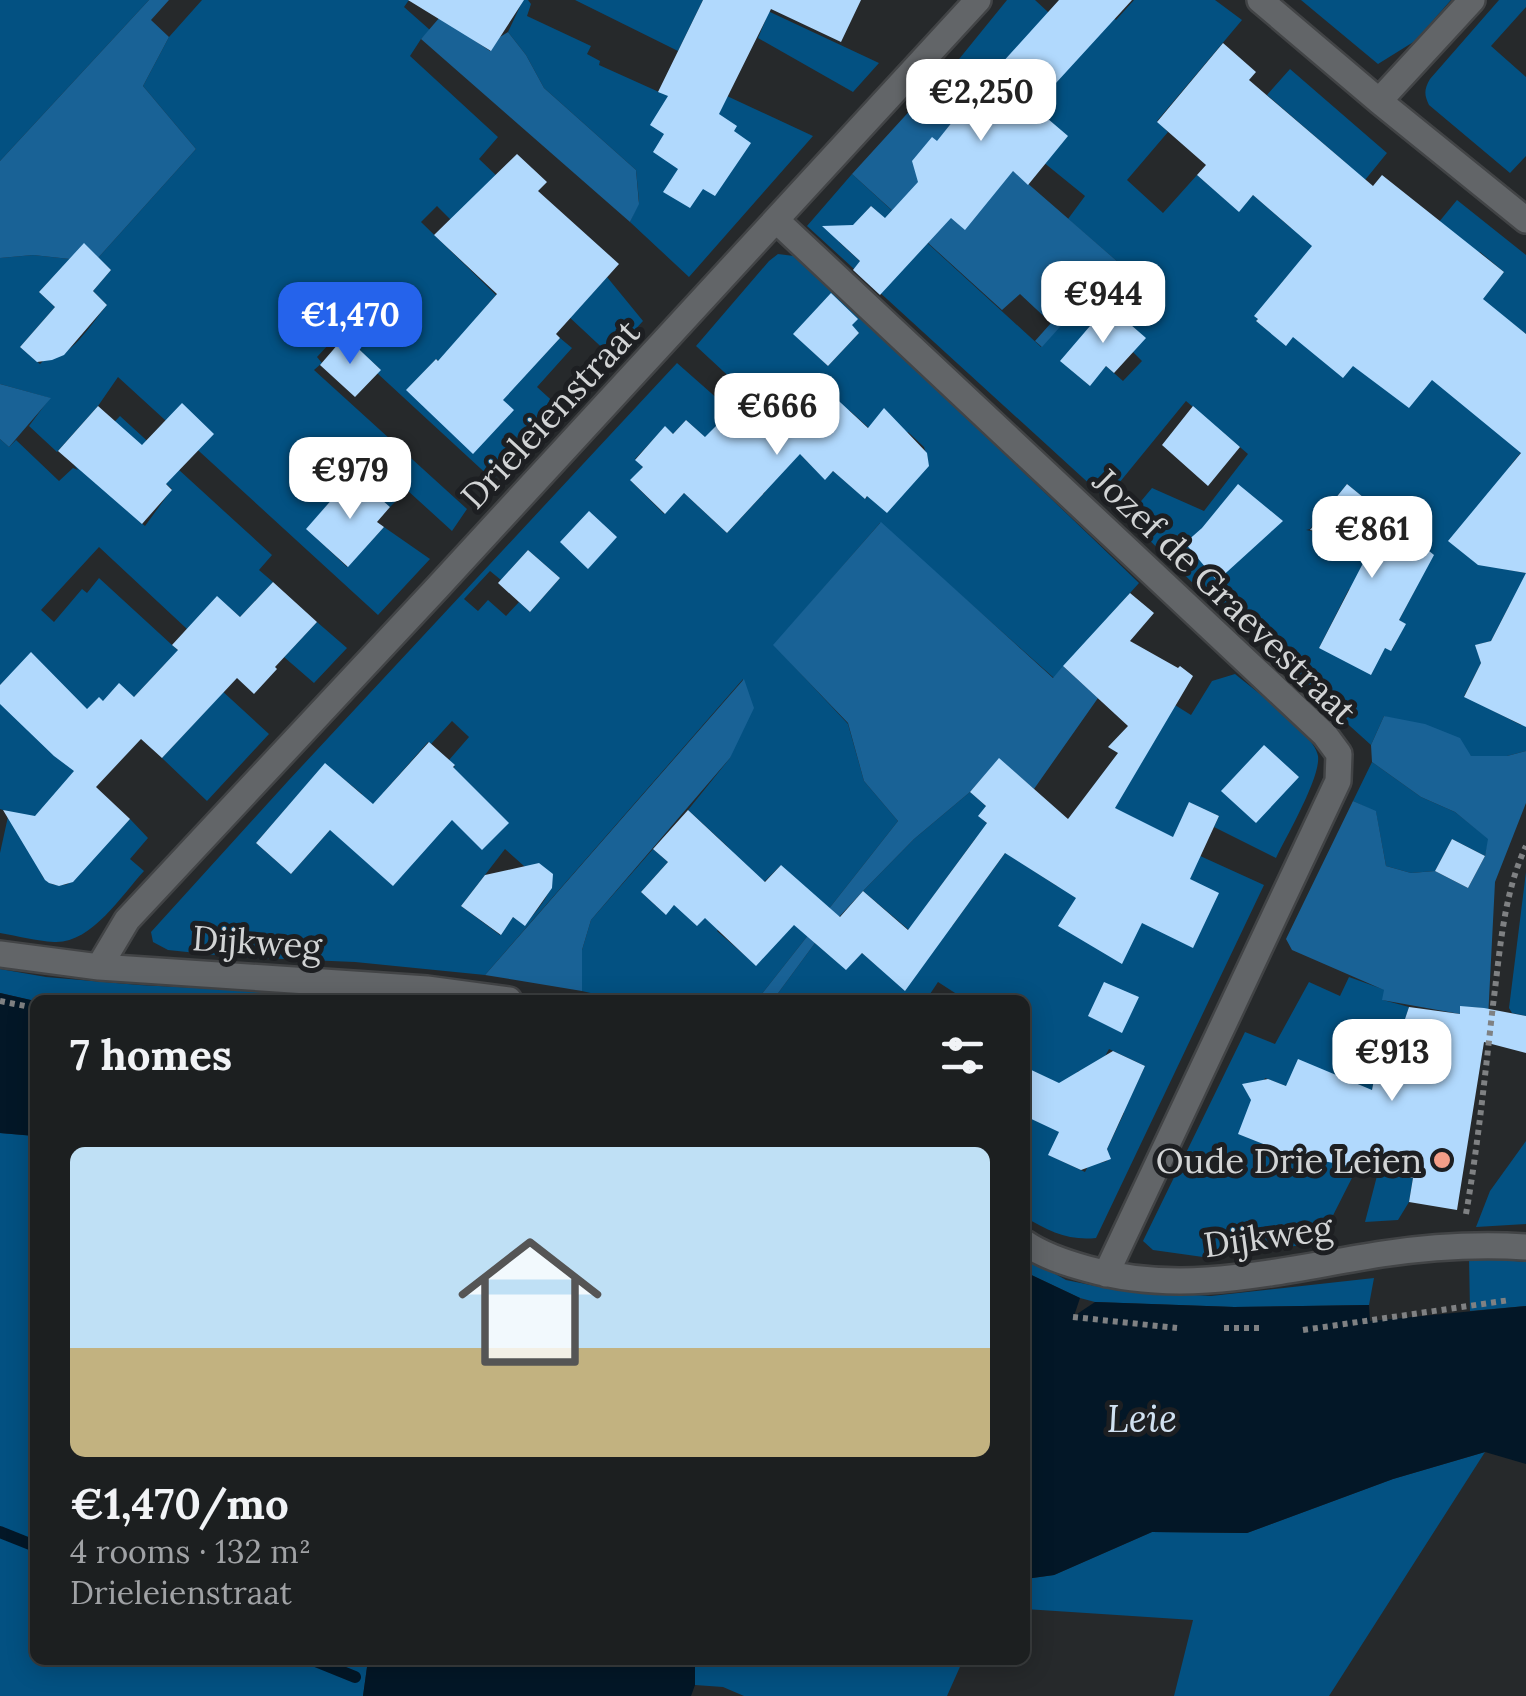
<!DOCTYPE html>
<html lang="en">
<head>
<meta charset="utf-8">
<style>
  :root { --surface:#1c1f20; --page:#252729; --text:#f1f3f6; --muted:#a0a2a5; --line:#3a3d3e; --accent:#2563eb }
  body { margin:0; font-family:Lora,serif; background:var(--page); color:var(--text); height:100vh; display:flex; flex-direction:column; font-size:38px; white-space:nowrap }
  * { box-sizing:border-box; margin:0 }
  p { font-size:32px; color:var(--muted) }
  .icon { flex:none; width:55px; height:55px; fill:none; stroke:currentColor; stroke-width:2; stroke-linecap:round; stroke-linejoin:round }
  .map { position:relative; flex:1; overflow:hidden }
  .side { position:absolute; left:30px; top:995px; width:1000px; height:670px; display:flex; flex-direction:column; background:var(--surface); border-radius:15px; box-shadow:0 5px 25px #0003,0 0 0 2px var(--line) }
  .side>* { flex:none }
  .price { position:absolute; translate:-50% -85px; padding:0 22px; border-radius:20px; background:#fff; color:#222; font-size:32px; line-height:65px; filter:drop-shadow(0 2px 5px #0008) }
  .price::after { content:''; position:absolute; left:50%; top:60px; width:30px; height:22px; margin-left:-15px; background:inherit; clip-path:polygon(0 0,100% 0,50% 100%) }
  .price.active { background:var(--accent); color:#fff }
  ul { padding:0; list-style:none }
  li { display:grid; align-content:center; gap:20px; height:530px; padding:0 40px }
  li+li { border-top:2px solid var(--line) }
  li span { display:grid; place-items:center; height:310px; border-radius:15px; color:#555 }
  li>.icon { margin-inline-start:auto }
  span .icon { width:180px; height:180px; fill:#fffc; stroke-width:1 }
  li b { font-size:42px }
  h2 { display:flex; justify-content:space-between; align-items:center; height:120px; padding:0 40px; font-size:42px }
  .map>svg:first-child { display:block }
  .green { fill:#035182; fill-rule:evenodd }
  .forest { fill:#196296 }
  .water { fill:#031727 }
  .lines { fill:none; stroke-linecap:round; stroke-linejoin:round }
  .stream { stroke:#031727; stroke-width:12 }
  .building { fill:#b1d9fd }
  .street-casing { stroke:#424446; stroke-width:30 }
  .path { stroke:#7f8183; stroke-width:6; stroke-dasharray:5 5; stroke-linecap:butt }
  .street { stroke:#626568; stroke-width:25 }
  .poi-dot { fill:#f49e88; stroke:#1d1f22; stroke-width:4 }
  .labels { text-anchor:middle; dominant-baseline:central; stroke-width:10; stroke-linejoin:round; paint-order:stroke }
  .street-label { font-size:35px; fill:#d2d4d5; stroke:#1d1f22 }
  .poi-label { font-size:35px; fill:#d2d4d5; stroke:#1d1f22; text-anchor:end }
  .water-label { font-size:38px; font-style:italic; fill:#d1e1f1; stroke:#1d1f22 }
</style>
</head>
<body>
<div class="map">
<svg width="1526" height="1696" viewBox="0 0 1526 1696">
  <rect width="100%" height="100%" fill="#26292b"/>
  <path class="green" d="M0 0H149L0 161Z
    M202 0H409L404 7 430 30 421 39 410 56 498 137 479 159 519 197 578 309 607 277 643 321 611 356 479 233 450 219 437 206 421 222 496 295 473 322 528 372 560 338 572 348 537 387 559 407 493 480 377 373 380 369 345 337 336 345 331 342 317 357 322 363 314 370 467 509 452 531 407 490 390 507 356 477 343 491 340 490 307 529 347 567 384 527 430 559 378 615 118 377 98 406 57 452 29 426 50 398 0 384V258L33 255 70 259 39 292 55 307 20 347 40 364 44 360C71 359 90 325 107 305L93 291 111 270 98 258 196 149 143 86 169 37ZM436 359 448 369 473 453 408 389Z
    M523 0H528L531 4 527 16 591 46 587 54 600 61 599 65 659 92 671 70 813 136 689 277 630 222 639 201 636 170 544 88 526 55 508 32Z
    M575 0H703L678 51Z
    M728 0 751 3 879 63 853 92 758 38 766 19Z
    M1007 0H1035L1048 12 1110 16 1116 20 1134 0H1215L1242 20 1157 121 1168 132 1127 180 1163 213 1197 175 1239 211 1253 195 1291 228 1347 164 1267 95 1290 69 1387 153 1317 239 1406 262 1457 200 1526 255V334L1508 320 1526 446 1510 466 1526 478 1499 568 1526 573V614L1509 606 1491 641 1476 645 1481 663 1464 696 1521 725 1526 715V751L1507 756H1471L1384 716 1371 745 1209 599 1127 518 1152 488 1204 511 1248 454 1186 401 1106 499 807 226 852 174 1041 347 1118 262 1068 219 1085 196 1037 157 1058 148 1067 136 990 76 964 108 938 85ZM871 206 920 251 887 286 839 242ZM1480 252 1504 272 1460 326 1479 253ZM1290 273 1286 345 1256 321 1281 289 1279 286ZM1133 352 1142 361 1123 381 1106 366 1089 385 1061 361ZM1347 484 1396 524 1382 545 1306 530 1310 529ZM1417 586 1399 620 1405 624 1392 650 1385 648H1319L1349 589Z
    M1301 0H1451L1415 41 1378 64Z
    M1499 0H1526V7L1491 46 1526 77V156L1510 173 1429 105C1424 95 1424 89 1430 79Z
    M778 254 794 256 814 271 1139 583 1054 678 880 523 774 645 848 724 864 781 898 821 757 1000H621L582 991V950L591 920 653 849 668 862 641 892 665 914 674 905 709 913 722 925 717 931 756 965 781 865 758 888 727 846 688 810 730 758 743 679 485 975 355 962 235 957 168 950 153 942 151 932 289 780 677 363 736 415 803 445 696 346 769 261ZM824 301 859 333 828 366 794 334ZM849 410 892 449 908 432 924 447 928 461 918 474 867 496 866 499 833 471 825 479 802 456ZM686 420 765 492 727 533 684 493 664 514 631 481 643 467 635 459 665 427 673 434ZM528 550 560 578 530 612 519 602 506 616 488 600 478 611 464 599 490 571 501 580ZM452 721 469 737 449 760 455 766 442 780 384 792 428 742 431 744ZM325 764 362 794 291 874 256 843ZM505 849 524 866 551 873C555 893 537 909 525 925L513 917 500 935 461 906Z
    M120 416 272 555 259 570 273 582 240 617 217 597 187 629 99 547 41 610 54 622 82 589 87 593 99 578 269 734 207 801 162 758 212 704 166 663 134 697 74 771 40 871C45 883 55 888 68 884L130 819 148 838 130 859 144 871C121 896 91 944 54 942 36 941 18 936 0 933V853L9 812 0 809V704L10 675 0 685V439L9 447 16 440 59 481 73 468 78 470 74 465ZM113 438 172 489 145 526 82 471Z
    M317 622 347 648 314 683 284 657Z
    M1235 674C1253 689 1315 734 1318 756 1321 777 1286 837 1276 858L1214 827 1219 816 1190 803 1187 850 1264 885 1096 1238C1069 1241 1048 1231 1025 1217V1116L1032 1070 1025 1067V1000H966L938 982 926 1000H773L815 943 846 969 862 953 884 972 916 936 863 891 914 839 970 792 986 806 979 816 992 828 975 839 926 906 952 926 1024 827 1040 836 1023 864 1057 886 1175 705 1191 715 1212 681ZM1109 1049 1145 1066 1128 1102 1122 1111 1124 1113 1107 1149 1109 1155 1107 1161 1100 1163 1092 1158 1085 1172 1049 1155 1069 1116 1059 1110 1078 1071H1097Z
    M1372 762 1421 797 1455 812 1489 839 1485 856 1452 839 1435 871 1411 873 1386 866 1376 812 1353 801Z
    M1526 872V1016L1512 1013 1509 1008Z
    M0 969 46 977 139 985 437 1000 35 1001 0 993Z
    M1349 977 1385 990 1383 1000 1409 1007 1405 1020 1408 1080 1375 1074 1357 1168 1319 1243 1203 1257 1153 1250 1143 1241 1245 1032 1275 1044 1309 982 1340 996ZM1265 1078 1286 1086 1317 1135 1305 1161 1239 1134 1255 1101 1247 1093V1087L1263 1083Z
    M0 1133 35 1136V1660H368L363 1696H0Z
    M1526 1141V1224L1476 1227 1490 1191Z
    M1378 1172 1413 1178 1409 1202 1398 1220 1365 1222Z
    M1025 1257 1066 1280 1115 1290 1211 1296 1374 1278 1369 1305 1234 1307 1095 1302 1080 1298 1025 1272Z
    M1469 1257 1526 1262V1306L1470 1311Z
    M1485 1452 1329 1696H1174L1193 1620 1025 1609V1579L1054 1575 1152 1532 1247 1533 1393 1479Z
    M695 1660H963L947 1696H744L723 1687 695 1685Z"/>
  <path class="forest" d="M149 0H169L151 20 169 37 143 86 196 149 98 258 70 259 33 255 0 258V161Z
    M440 17 490 51 500 37 508 32 526 55 544 88 636 170 639 204 630 222 421 39Z
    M925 94 1118 262 1042 347 1035 341 1051 323 1020 294 1002 310 852 174Z
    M0 384 51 398 9 447 0 439Z
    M881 522 1053 678 1063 666 1098 698 1034 789 999 759 970 792 914 839 863 891 815 943 773 1000H757L898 821 864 781 848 723 773 645Z
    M744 679 754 708 730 758 591 920 582 950V991L485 975Z
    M1384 716 1425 724 1460 738 1471 756H1507L1526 751V803L1495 882 1488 1019 1481 1008 1461 1007 1460 1014 1382 1000 1384 990 1292 950 1286 939 1353 801 1376 811 1386 866 1411 873 1435 871 1468 888 1485 856 1488 839 1455 812 1421 797 1372 762 1371 745Z"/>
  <path class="water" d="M0 993 35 1001V1136L0 1133Z
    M1025 1272 1080 1298 1074 1316 1095 1302 1234 1307 1369 1305 1370 1321 1526 1306V1464L1485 1452 1393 1479 1247 1533 1152 1532 1054 1575 1025 1579Z
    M368 1660H695V1685L691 1696H363Z"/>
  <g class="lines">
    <path class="stream" d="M0 1532 35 1546
      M313 1660 355 1677"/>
  </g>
  <path class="building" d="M408 0H524L491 51Z
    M703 0H861L841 42 771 9 719 114 737 126 734 131 751 143 715 196 703 189 690 208 663 192 678 169 653 152 664 134 650 125 668 96 658 92Z
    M1059 0H1132L1034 107 1068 136 1028 185 1013 171 965 230 951 218 880 295 853 270 860 261 822 226 853 225 871 206 885 218 918 182 912 161 932 137 937 141 981 86Z
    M1223 43 1256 72 1249 80 1373 186 1382 175 1504 272 1483 299 1526 334V727L1464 697 1481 663 1475 645 1491 641 1526 573 1478 565 1448 541 1521 453 1432 380 1409 408 1353 366 1343 378 1293 337 1286 346 1256 321 1258 319 1254 316 1312 246 1253 195 1239 212 1197 175 1206 165 1157 122Z
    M517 154 547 182 538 191 619 264 556 334 560 338 503 400 514 410 473 454 406 390 436 359 438 361 497 294 434 235Z
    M84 243 111 270 93 291 107 305 64 355 52 360 37 362 20 347 55 307 39 292Z
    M831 293 858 319 852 325 859 333 828 366 793 334Z
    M1108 305 1146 338 1114 373 1106 366 1090 386 1060 361Z
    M345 336 381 370 355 397 320 365Z
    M827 390 868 428 884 408 927 453 929 466 887 513 867 496 865 499 833 471 825 480 800 454 727 533 684 493 665 514 630 480 643 467 635 460 665 426 673 434 686 420 705 437 748 394 789 432Z
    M182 403 214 434 166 484 172 490 142 524 58 451 98 406 142 445Z
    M1193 406 1240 447 1208 486 1162 445Z
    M356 477 390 507 377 522 384 527 348 567 306 529 341 489 343 491Z
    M1238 484 1283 521 1217 581 1185 543 1202 528Z
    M1347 484 1434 555 1399 620 1406 624 1391 651 1385 648 1371 675 1319 648 1375 540 1310 530Z
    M589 511 617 537 588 569 560 542Z
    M528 550 560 578 530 612 498 583Z
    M273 582 317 622 275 667 277 669 254 694 237 678 162 758 141 739 96 787 130 819 73 882 59 886 49 883 45 880 3 810 35 816 74 771 54 756 0 704V685L31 652 87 709 99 697 103 701 119 683 134 697 178 650 172 645 217 596 240 617Z
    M1130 593 1154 613 1130 641 1178 668 1180 666 1193 676 1115 808 1173 837 1189 802 1219 816 1190 879 1219 893 1193 948 1142 923 1122 964 1058 926 1076 898 1005 853 905 991 862 953 846 970 794 925 756 966 705 918 697 926 674 905 666 915 641 892 668 862 653 849 688 810 765 882 781 865 840 917 863 891 908 930 987 823 978 816 986 806 970 792 999 758 1068 819 1118 753 1108 747 1128 726 1063 666Z
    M429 742 455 765 453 767 509 823 482 850 452 820 393 886 330 830 291 874 256 843 325 763 373 804Z
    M1264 745 1299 777 1256 823 1221 791Z
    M1452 839 1485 856 1468 888 1435 871Z
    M539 863 553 874 552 888 525 926 513 917 501 935 461 906 485 875Z
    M1104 982 1139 997 1122 1033 1088 1016Z
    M1460 1006 1484 1008 1526 1016V1053L1484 1042 1457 1210 1409 1202 1413 1178 1307 1158 1306 1161 1238 1134 1251 1100 1242 1084 1268 1079 1286 1086 1298 1059 1372 1090 1375 1074 1386 1076 1409 1007 1460 1014Z
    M1113 1051 1145 1066 1107 1149 1111 1159 1081 1170 1048 1155 1059 1132 1025 1116V1067L1059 1083Z"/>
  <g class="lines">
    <g class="street-casing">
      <path id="street" d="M1260 0 1379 101 1526 220
        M1379 101 1472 0
        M776 220 1325 735 1339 754 1338 781 1106 1274
        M0 954 99 967 427 989 509 1000
        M99 967 127 920 437 588 978 0
        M1025 1243C1044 1256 1066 1263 1088 1269 1186 1297 1284 1269 1382 1254 1429 1247 1478 1244 1526 1247"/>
    </g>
    <path class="path" d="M0 1001 35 1008
      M1466 1214C1478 1145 1485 1075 1493 1005 1500 952 1503 895 1526 846
      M1025 1302 1031 1305
      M1073 1317 1177 1328
      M1224 1328H1259
      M1303 1330 1510 1300"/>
    <use href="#street" class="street"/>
  </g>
  <circle class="poi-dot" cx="1442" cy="1160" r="10"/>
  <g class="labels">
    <g class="street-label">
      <text transform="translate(550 414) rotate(-47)">Drieleienstraat</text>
      <text transform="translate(1225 596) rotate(44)">Jozef de Graevestraat</text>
      <text transform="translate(257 942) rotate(4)">Dijkweg</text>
      <text transform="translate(1268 1236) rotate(-8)">Dijkweg</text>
    </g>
    <g class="poi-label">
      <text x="1422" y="1160">Oude Drie Leien</text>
    </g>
    <g class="water-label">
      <text x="1142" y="1418">Leie</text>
    </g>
  </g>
</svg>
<b class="price" style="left:981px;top:144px">€2,250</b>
<b class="price" style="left:1103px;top:346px">€944</b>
<b class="price active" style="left:350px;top:367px">€1,470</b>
<b class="price" style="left:777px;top:458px">€666</b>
<b class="price" style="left:350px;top:522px">€979</b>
<b class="price" style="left:1372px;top:581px">€861</b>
<b class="price" style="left:1392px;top:1104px">€913</b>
<section class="side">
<h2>7 homes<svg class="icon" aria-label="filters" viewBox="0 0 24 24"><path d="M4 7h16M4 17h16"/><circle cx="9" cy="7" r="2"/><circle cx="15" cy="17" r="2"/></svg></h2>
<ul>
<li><span style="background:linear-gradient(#bfe0f5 65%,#c2b280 0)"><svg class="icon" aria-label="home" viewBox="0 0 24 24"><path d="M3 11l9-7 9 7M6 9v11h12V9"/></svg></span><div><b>€1,470/mo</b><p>4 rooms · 132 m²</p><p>Drieleienstraat</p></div></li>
</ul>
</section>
</div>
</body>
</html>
